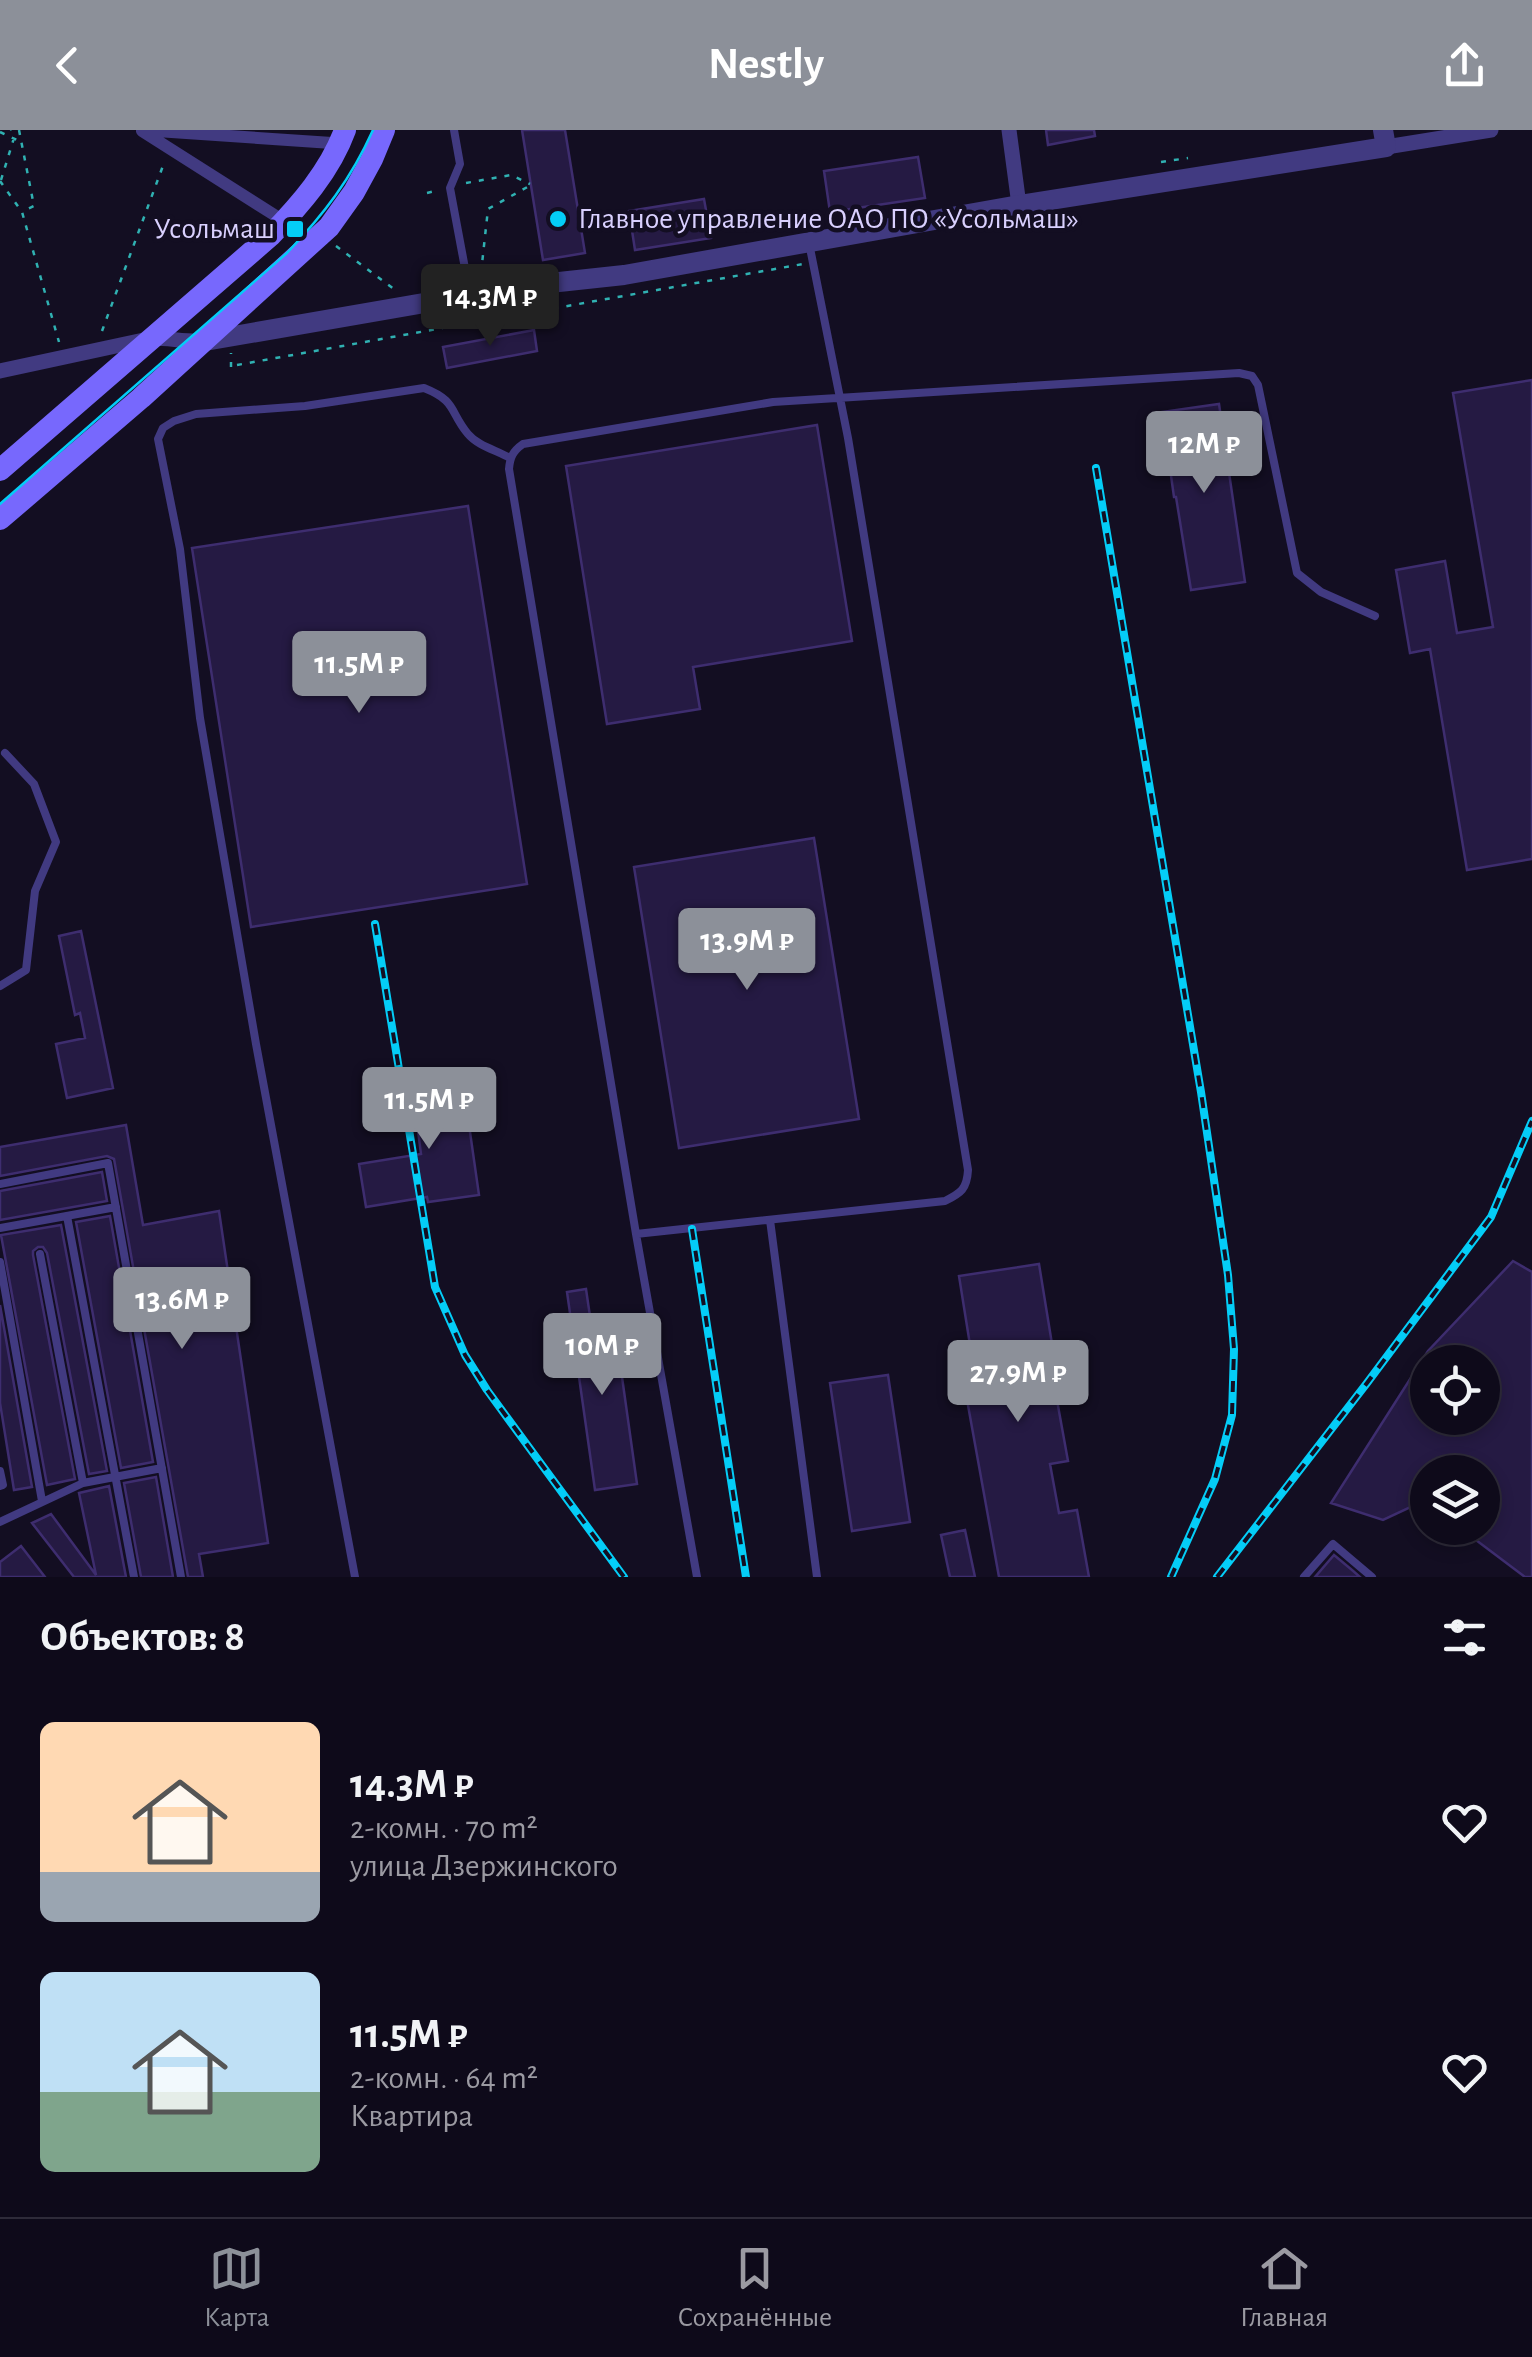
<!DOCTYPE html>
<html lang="ru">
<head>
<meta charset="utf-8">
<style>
  :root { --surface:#0e0a1a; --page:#1c1827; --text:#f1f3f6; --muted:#9b9aa2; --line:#2e2b39; --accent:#8c9099 }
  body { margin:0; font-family:"Alegreya Sans",sans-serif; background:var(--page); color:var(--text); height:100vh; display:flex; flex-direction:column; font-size:38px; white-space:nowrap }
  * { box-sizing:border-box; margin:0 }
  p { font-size:32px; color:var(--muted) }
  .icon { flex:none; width:55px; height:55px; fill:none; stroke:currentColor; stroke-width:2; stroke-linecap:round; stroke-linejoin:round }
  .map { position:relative; height:1447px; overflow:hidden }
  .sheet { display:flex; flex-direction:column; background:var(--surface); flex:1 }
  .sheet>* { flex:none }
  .buttons { position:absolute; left:1410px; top:1215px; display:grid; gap:20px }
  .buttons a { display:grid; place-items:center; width:90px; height:90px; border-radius:50%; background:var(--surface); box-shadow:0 5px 15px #0003,0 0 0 2px var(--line); font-size:50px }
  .price { position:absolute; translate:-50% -85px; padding:0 22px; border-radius:10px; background:var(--accent); color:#fff; font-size:32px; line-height:65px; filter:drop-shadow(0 2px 5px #0008) }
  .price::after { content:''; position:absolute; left:50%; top:60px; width:30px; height:22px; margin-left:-15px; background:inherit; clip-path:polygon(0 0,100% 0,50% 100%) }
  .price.selected { background:#222; color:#fff }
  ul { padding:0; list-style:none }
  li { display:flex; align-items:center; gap:30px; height:250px; padding:0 40px }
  li span { display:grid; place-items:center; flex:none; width:280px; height:200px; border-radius:15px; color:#555 }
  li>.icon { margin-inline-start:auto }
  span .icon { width:120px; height:120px; fill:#fffc; stroke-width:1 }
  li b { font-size:42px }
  h2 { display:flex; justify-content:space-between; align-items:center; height:120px; padding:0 40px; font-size:42px }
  header { display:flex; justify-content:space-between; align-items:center; height:130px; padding:0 40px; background:var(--accent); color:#fff; font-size:45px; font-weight:700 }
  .tab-bar { display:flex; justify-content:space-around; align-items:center; height:140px; border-top:2px solid var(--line); background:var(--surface); font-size:28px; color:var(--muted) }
  .tab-bar a { display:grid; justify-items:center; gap:5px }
  .tab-bar .selected { color:var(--accent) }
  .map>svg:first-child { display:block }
  .building { fill:#251a43; stroke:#3e2d6f; stroke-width:2.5; fill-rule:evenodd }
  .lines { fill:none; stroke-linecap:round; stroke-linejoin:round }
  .path { stroke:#30b1b2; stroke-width:2.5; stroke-dasharray:5 8; stroke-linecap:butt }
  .service { stroke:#413a81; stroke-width:8 }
  .pedestrian { stroke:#413a81; stroke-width:12 }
  .minor { stroke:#413a81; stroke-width:15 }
  .tertiary { stroke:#413a81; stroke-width:20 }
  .secondary { stroke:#7768fd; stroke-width:22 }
  .tram { stroke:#04cdf7; stroke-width:2.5 }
  .rail-casing { stroke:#04cdf7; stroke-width:8 }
  .rail { stroke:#130e22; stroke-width:4; stroke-dasharray:11; stroke-linecap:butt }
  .poi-dot { fill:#04cdf7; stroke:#130e22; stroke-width:4 }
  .labels { text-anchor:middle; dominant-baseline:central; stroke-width:9; stroke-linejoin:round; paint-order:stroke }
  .poi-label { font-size:30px; fill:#d9d0fe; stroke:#130e22; text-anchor:start }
</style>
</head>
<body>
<header><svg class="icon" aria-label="back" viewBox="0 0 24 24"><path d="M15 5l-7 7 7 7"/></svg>Nestly<svg class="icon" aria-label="share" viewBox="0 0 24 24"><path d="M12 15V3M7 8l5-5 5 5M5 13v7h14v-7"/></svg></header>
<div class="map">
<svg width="1532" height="1447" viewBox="0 0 1532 1447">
  <rect width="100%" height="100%" fill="#130e22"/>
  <path class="building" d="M522 0H565L585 123 543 130Z
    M1046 0H1094L1095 6 1048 15Z
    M918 27 925 68 830 82 824 41Z
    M704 69 711 108 635 120 629 81Z
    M534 200 537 221 447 238 443 217Z
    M1532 250V729L1467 740 1430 519 1410 523 1396 440 1445 431 1457 503 1493 497 1453 263Z
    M1219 274 1245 452 1191 460 1176 367H1174L1162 282Z
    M817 295 852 511 693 537 700 579 607 594 566 336Z
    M468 376 527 754 251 797 192 418Z
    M814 708 859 989 679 1018 634 737Z
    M81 801 113 958 67 968 56 914 85 908 80 883 75 885 59 806Z
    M462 946 479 1065 428 1072 427 1067 366 1077 359 1034 421 1024 412 953Z
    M126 995 143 1095 219 1081 268 1413 199 1424 203 1447H188L114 1029 107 1026 0 1046V1017Z
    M102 1042 107 1071 0 1090V1061Z
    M110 1086 153 1332 121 1338 76 1092Z
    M61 1095 107 1341 89 1344 47 1123 43 1117H38L33 1121V1125L75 1349 47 1355 1 1105Z
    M1513 1131 1532 1142V1447H1525L1460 1398H1482V1342H1428V1369L1383 1390 1331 1373 1428 1221ZM1428 1232H1482V1288H1428Z
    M1039 1134 1052 1214 1047 1215 1068 1331 1050 1334 1059 1383 1077 1380 1089 1447H999L962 1242 974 1240 959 1146Z
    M586 1159 592 1200 615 1197 637 1354 595 1360 567 1162Z
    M0 1175 32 1357 14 1360 0 1273Z
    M888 1245 910 1392 852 1401 830 1253Z
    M156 1347 173 1447H141L124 1353Z
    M109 1356 126 1447H74L32 1393 51 1384 96 1445 79 1363Z
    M965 1400 975 1447H950L941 1405Z
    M21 1416 45 1447H0V1432Z
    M1334 1425 1352 1440 1360 1447H1315Z"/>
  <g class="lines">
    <path class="path" d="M19 0 34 76 23 81
      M0 2 21 12
      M1161 32 1188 28
      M1 50 14 8 11 0
      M0 51 22 82 59 212
      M466 53 511 45 530 54
      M427 63 439 60
      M336 116 394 159
      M481 143 488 79 531 55
      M485 180 489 208
      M528 183 803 134
      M102 201 164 33
      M237 235 448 197
      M231 237V223"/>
    <path class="service" d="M454 0 460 34 450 58 470 165
      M0 856 26 840 35 761 56 712 34 654 5 623
      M0 1054 108 1033 181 1447
      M67 1086 134 1447
      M770 1090 817 1447
      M0 1098 116 1077
      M636 1104 945 1071C961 1063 967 1059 968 1040L848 308 809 113
      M40 1124 83 1353
      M0 1132 42 1371
      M0 1341 3 1355 0 1356
      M0 1392 83 1353 162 1338
      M355 1447 256 914 200 588 180 419 158 309 163 298 174 291 196 284 305 276 424 258C457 271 449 281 468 304 478 316 496 320 510 328
      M697 1447 636 1104 509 339C510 327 513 321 523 314L773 272 1239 243 1252 246 1258 255 1297 443 1321 462 1375 486
      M1304 1447 1333 1414 1372 1447"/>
    <path class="pedestrian" d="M142 0 332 13
      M142 1 276 86"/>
    <path class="minor" d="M1009 0 1019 75
      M1386 17 1491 0
      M0 241 153 208C170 208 185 212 202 211"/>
    <path class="tertiary" d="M205 211 522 156 624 145 1019 75 1386 17 1383 0"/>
    <path class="secondary" d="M0 340 270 106C300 75 330 41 345 0
      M0 389 141 268 329 97 354 62 372 29 384 0"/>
    <path class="tram" d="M0 374 287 123C324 84 351 49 373 0"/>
    <g class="rail-casing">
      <path id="rail" d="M1096 338 1201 962 1228 1145 1234 1219 1232 1285 1215 1349 1171 1447
        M375 794 435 1157 465 1225 487 1260 624 1447
        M692 1099 746 1447
        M1217 1447 1367 1253 1491 1087 1532 991"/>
    </g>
    <use href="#rail" class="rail"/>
  </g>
  <g class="poi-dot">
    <circle cx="558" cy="89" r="10"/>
    <rect x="285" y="89" width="20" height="20" rx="5"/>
  </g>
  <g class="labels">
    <g class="poi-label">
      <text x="578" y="89">Главное управление ОАО ПО «Усольмаш»</text>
      <text x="275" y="99" text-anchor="end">Усольмаш</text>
    </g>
  </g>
</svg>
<div class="buttons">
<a><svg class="icon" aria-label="locate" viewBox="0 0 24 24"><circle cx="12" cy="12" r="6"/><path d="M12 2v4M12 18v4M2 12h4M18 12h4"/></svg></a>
<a><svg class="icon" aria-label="layers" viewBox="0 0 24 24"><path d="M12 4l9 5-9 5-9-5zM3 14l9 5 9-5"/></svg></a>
</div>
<b class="price selected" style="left:490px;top:219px">14.3M ₽</b>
<b class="price" style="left:1204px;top:366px">12M ₽</b>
<b class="price" style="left:359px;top:586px">11.5M ₽</b>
<b class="price" style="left:747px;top:863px">13.9M ₽</b>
<b class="price" style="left:429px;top:1022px">11.5M ₽</b>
<b class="price" style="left:182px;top:1222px">13.6M ₽</b>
<b class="price" style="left:602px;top:1268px">10M ₽</b>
<b class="price" style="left:1018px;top:1295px">27.9M ₽</b>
</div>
<section class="sheet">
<h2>Объектов: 8<svg class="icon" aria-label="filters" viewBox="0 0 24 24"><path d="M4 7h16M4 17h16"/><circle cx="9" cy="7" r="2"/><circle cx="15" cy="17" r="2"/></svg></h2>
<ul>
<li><span style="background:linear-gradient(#ffd9b3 75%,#9aa5b1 0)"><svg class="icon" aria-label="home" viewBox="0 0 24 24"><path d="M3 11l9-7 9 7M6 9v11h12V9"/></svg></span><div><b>14.3M ₽</b><p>2-комн. · 70 m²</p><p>улица Дзержинского</p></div><svg class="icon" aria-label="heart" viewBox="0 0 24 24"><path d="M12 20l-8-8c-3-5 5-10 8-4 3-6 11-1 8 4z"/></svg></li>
<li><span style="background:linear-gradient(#bfe0f5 60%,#7fa58c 0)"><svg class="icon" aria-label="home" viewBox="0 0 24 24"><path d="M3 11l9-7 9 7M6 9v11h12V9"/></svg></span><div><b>11.5M ₽</b><p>2-комн. · 64 m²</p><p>Квартира</p></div><svg class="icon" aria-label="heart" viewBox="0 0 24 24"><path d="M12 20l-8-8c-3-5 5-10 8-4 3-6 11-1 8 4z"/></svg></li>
</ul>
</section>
<nav class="tab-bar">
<a class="selected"><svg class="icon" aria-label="map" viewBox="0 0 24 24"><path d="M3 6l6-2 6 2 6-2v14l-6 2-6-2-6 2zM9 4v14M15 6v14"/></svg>Карта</a>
<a><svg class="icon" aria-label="saved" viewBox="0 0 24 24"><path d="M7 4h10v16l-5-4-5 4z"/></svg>Сохранённые</a>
<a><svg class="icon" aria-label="home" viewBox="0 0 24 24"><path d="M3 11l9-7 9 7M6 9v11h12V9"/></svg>Главная</a>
</nav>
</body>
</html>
